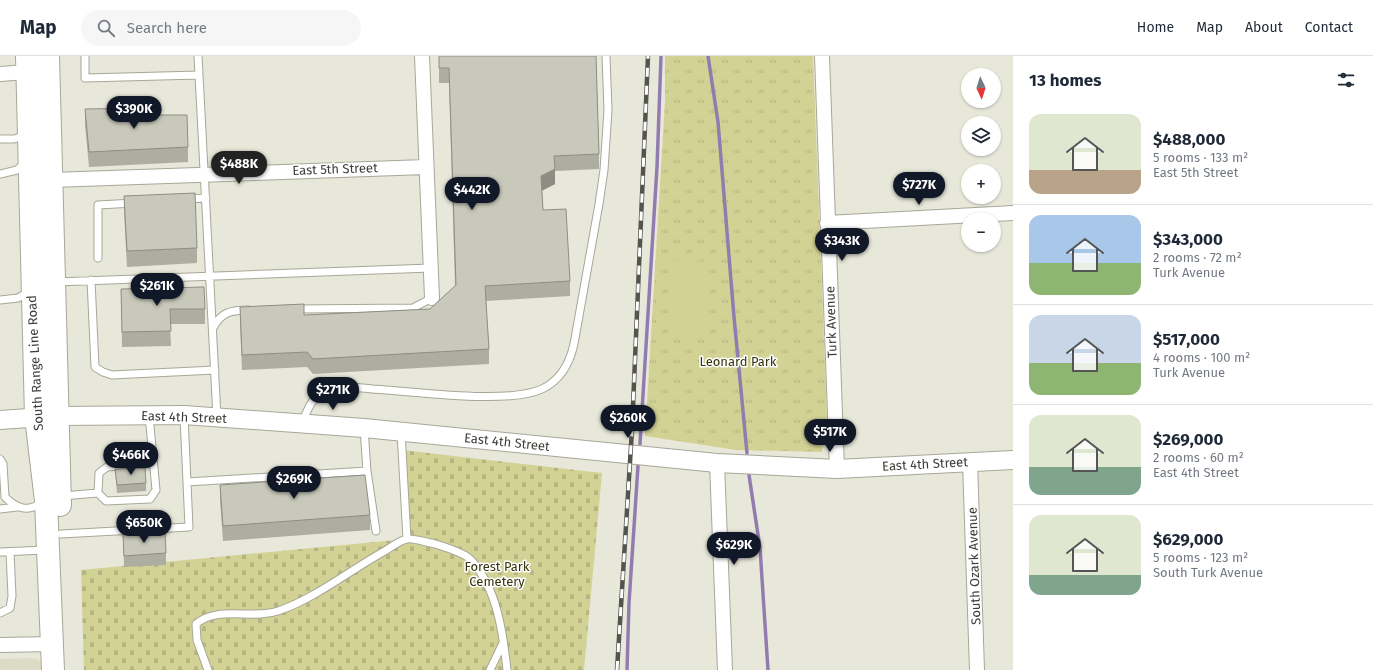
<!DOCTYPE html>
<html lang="en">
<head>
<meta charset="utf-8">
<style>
  :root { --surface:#fff; --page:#f6f6f7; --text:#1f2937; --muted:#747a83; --line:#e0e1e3; --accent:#111827 }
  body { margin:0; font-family:"Fira Sans",sans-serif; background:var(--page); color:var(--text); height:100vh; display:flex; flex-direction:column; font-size:15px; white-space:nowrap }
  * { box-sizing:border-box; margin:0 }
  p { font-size:13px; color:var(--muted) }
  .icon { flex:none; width:22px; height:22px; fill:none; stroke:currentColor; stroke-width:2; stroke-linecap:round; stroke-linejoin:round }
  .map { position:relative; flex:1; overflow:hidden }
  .sheet { display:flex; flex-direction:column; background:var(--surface); width:360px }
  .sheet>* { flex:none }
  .needle { width:26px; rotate:176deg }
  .controls { position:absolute; left:961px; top:12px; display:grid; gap:8px }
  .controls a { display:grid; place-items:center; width:40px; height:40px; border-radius:50%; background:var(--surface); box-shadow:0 1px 3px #0004; font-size:20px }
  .price { position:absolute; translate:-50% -34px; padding:0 9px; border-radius:14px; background:var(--accent); color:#fff; font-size:13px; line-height:26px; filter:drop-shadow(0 1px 2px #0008) }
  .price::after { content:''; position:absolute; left:50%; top:24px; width:12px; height:9px; margin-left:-6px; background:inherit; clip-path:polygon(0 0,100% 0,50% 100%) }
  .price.current { background:#222; color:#fff }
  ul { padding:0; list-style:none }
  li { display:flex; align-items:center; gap:12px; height:100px; padding:0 16px }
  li+li { border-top:1px solid var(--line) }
  li span { display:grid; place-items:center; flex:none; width:112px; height:80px; border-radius:12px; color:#555 }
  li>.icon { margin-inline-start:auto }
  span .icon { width:48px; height:48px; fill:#fffc; stroke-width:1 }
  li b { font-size:17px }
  h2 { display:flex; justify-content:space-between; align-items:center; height:48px; padding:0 16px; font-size:17px }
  header { display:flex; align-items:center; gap:24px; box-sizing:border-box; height:56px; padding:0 20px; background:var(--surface); border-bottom:1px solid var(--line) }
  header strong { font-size:19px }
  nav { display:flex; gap:22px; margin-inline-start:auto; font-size:14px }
  .search { width:280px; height:36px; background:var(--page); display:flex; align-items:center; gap:10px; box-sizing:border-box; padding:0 14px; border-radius:22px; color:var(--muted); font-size:15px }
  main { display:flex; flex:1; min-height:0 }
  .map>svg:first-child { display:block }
  .built { fill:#dcdcc6 }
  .cemetery { fill:url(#cemetery-stones) }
  .park { fill:url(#park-tufts) }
  .pitch { fill:#d3d295 }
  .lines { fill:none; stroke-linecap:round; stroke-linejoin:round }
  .stream { stroke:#927caf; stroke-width:3.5 }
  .service-casing { stroke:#a7a799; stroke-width:9 }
  .minor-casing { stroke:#a7a799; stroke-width:16 }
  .tertiary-casing { stroke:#a7a799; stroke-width:20 }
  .primary-casing { stroke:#a7a799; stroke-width:24 }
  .service { stroke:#fff; stroke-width:7 }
  .minor { stroke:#fff; stroke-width:14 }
  .tertiary { stroke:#fff; stroke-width:18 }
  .primary { stroke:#fff; stroke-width:22 }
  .rail-casing { stroke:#54544e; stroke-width:4.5 }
  .rail { stroke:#fff; stroke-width:3; stroke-dasharray:9; stroke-linecap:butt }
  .wall { fill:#adada1 }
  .shaded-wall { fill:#8d8d83 }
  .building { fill:#c9c9bb; stroke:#8d8d83 }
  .labels { text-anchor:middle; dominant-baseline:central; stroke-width:3; stroke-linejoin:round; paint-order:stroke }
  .street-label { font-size:13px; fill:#3d3d38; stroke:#fff }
  .park-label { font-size:13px; fill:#36340d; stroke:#fff }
</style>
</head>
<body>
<header>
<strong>Map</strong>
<div class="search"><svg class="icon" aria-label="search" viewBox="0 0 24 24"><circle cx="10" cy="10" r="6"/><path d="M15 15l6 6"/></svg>Search here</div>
<nav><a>Home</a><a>Map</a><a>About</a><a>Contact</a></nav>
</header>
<main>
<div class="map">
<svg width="1013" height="614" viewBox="0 0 1013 614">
  <defs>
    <pattern id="cemetery-stones" width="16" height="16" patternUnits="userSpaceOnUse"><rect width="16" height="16" fill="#d3d295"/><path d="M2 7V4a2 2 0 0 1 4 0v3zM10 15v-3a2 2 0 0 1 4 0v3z" fill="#b6b581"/></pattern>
    <pattern id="park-tufts" width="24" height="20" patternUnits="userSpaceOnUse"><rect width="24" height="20" fill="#d3d295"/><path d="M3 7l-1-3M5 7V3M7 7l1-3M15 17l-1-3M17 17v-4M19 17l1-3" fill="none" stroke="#b6b581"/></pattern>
  </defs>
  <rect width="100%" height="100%" fill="#e8e8da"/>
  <path class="built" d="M31 602 37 603 42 607 45 614H0V603Z"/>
  <path class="cemetery" d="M402 394 602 417 584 614H84L81 514 407 483Z"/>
  <path class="park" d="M665 0H813L827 361 822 396 736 394 645 380 665 45Z"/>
  <path class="pitch" d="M672 204 707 206 703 277 669 276Z"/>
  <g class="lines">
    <path class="stream" d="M708 0 718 66 734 261 747 397
      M640 388 657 111 661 0
      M749 419 760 492 768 614
      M627 614 629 547 638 410"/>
    <g class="service-casing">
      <path id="service" d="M85 0V22L199 19
        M198 0 217 361
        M0 83H14L27 79
        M0 118 17 114 25 107
        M186 143 206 142
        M98 202V149L134 147
        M91 224 95 311 103 316 112 319 215 314
        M56 226 431 212
        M0 244 18 242 30 235
        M295 253 413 252 432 242
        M213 272C221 256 231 254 249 254
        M302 367C307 355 311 344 321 336 334 327 357 332 372 333 413 335 507 349 542 333 561 324 570 306 574 288L599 148 604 114 608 54 606 0
        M401 376 407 483
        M0 403 3 408 5 441C17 453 27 456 42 447
        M367 415 376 475
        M187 426 367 415 364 372
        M98 437 99 417 107 411 153 407
        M62 440 98 437 106 445 150 443 156 434 149 359
        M0 453 17 451
        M61 478 189 471 184 360
        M0 496 46 494
        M0 557 10 552 12 540 10 496
        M208 614 197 584 196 568C218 549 251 564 278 555 314 543 349 515 383 496 390 492 400 484 407 483 414 482 425 486 431 487 440 489 464 497 470 503 497 531 503 577 507 614
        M490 614 503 587"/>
    </g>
    <g class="minor-casing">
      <path id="minor" d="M422 0 432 242
        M822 0 837 413
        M0 18 27 16
        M51 124 426 111
        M827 167 1013 157
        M970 406 977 614
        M717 407 725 614
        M0 589 52 588"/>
    </g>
    <g class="tertiary-casing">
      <path id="tertiary" d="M0 364 57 360 184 359 364 372 717 407 837 413 1013 404"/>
    </g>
    <g class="primary-casing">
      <path id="primary" d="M27 0 36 361 46 445 53 614
        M48 0 60 449"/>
    </g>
    <use href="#service" class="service"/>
    <use href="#minor" class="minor"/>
    <use href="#tertiary" class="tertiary"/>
    <use href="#primary" class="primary"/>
    <g class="rail-casing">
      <path id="rail" d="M617 614 632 374 648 0"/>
    </g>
    <use href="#rail" class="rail"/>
  </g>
  <path class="wall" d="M439 0H596L599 96V113L555 115V128L542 135 543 154 570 225V240L486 245 489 293V308L313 318 307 311 242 314 240 266V251L304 259 430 253 455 230 449 27H439Z
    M85 53 154 59 188 91V106L89 111 85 69Z
    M124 140 197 192V207L127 211 124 156Z
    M121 233 205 253V268H170L171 290 122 291Z
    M115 413 146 427V435L117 437Z
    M220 429 370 459V474L223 485 220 444Z
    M123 478 166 497V509L124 511Z"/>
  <path class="shaded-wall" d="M555 113V128L541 135V120Z"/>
  <path class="building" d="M439 0H596L599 98 554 100 555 113 541 120 543 154 566 153 570 225 485 230 489 293 313 303 307 296 242 299 240 251 304 248V259L430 253 456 229 449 12H439Z
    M152 52 154 59H187L188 91 89 96 85 53Z
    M195 137 197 192 127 195 124 140Z
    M204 231 205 253H170L171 275 122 276 121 233Z
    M145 412 146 427 117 429 115 413Z
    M365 419 370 459 223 470 220 429Z
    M165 476 166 497 124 500 123 478Z"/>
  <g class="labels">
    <g class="street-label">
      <text transform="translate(335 113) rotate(-2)">East 5th Street</text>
      <text transform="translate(831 266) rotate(-92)">Turk Avenue</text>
      <text transform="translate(35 307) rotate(-93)">South Range Line Road</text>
      <text transform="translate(184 361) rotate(2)">East 4th Street</text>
      <text transform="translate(507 386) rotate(6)">East 4th Street</text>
      <text transform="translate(925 408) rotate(-3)">East 4th Street</text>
      <text transform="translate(974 510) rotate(-92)">South Ozark Avenue</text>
    </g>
    <g class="park-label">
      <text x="738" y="305">Leonard Park</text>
      <text x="497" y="510">Forest Park<tspan x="497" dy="15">Cemetery</tspan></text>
    </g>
  </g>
</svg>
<div class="controls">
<a><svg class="needle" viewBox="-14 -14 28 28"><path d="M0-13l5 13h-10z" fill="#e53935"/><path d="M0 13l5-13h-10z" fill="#747a83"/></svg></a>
<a><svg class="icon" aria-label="layers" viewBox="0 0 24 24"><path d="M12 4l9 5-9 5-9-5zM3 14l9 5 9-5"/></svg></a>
<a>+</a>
<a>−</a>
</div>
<b class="price" style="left:134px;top:74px">$390K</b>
<b class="price current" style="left:239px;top:129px">$488K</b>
<b class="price" style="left:919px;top:150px">$727K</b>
<b class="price" style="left:472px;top:155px">$442K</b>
<b class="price" style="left:842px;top:206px">$343K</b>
<b class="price" style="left:157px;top:251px">$261K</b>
<b class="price" style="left:333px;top:355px">$271K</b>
<b class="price" style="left:628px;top:383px">$260K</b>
<b class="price" style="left:830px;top:397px">$517K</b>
<b class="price" style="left:131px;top:420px">$466K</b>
<b class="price" style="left:294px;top:444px">$269K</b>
<b class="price" style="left:144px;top:488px">$650K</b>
<b class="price" style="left:734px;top:510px">$629K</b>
</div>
<section class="sheet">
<h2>13 homes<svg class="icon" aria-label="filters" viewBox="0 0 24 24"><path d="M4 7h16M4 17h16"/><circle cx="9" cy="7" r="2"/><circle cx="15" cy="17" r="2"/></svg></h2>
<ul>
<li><span style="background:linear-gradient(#dfe7d0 70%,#b9a48a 0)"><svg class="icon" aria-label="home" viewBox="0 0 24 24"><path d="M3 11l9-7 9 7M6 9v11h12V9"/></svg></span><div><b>$488,000</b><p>5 rooms · 133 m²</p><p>East 5th Street</p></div></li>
<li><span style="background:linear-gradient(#a9c7e8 60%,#8fb573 0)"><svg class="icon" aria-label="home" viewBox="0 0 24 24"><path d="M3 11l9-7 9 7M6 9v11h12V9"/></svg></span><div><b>$343,000</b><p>2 rooms · 72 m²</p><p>Turk Avenue</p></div></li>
<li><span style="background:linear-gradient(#c9d6e8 60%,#8fb573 0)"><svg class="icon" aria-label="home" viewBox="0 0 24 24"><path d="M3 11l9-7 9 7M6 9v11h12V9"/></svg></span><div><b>$517,000</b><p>4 rooms · 100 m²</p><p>Turk Avenue</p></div></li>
<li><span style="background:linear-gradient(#dfe7d0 65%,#7fa58c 0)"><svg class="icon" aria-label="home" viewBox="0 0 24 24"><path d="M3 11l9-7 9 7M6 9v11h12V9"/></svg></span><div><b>$269,000</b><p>2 rooms · 60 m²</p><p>East 4th Street</p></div></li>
<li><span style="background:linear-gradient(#dfe7d0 75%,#7fa58c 0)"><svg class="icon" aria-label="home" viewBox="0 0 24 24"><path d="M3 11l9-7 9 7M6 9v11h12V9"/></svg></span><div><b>$629,000</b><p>5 rooms · 123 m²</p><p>South Turk Avenue</p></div></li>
</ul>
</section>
</main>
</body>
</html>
